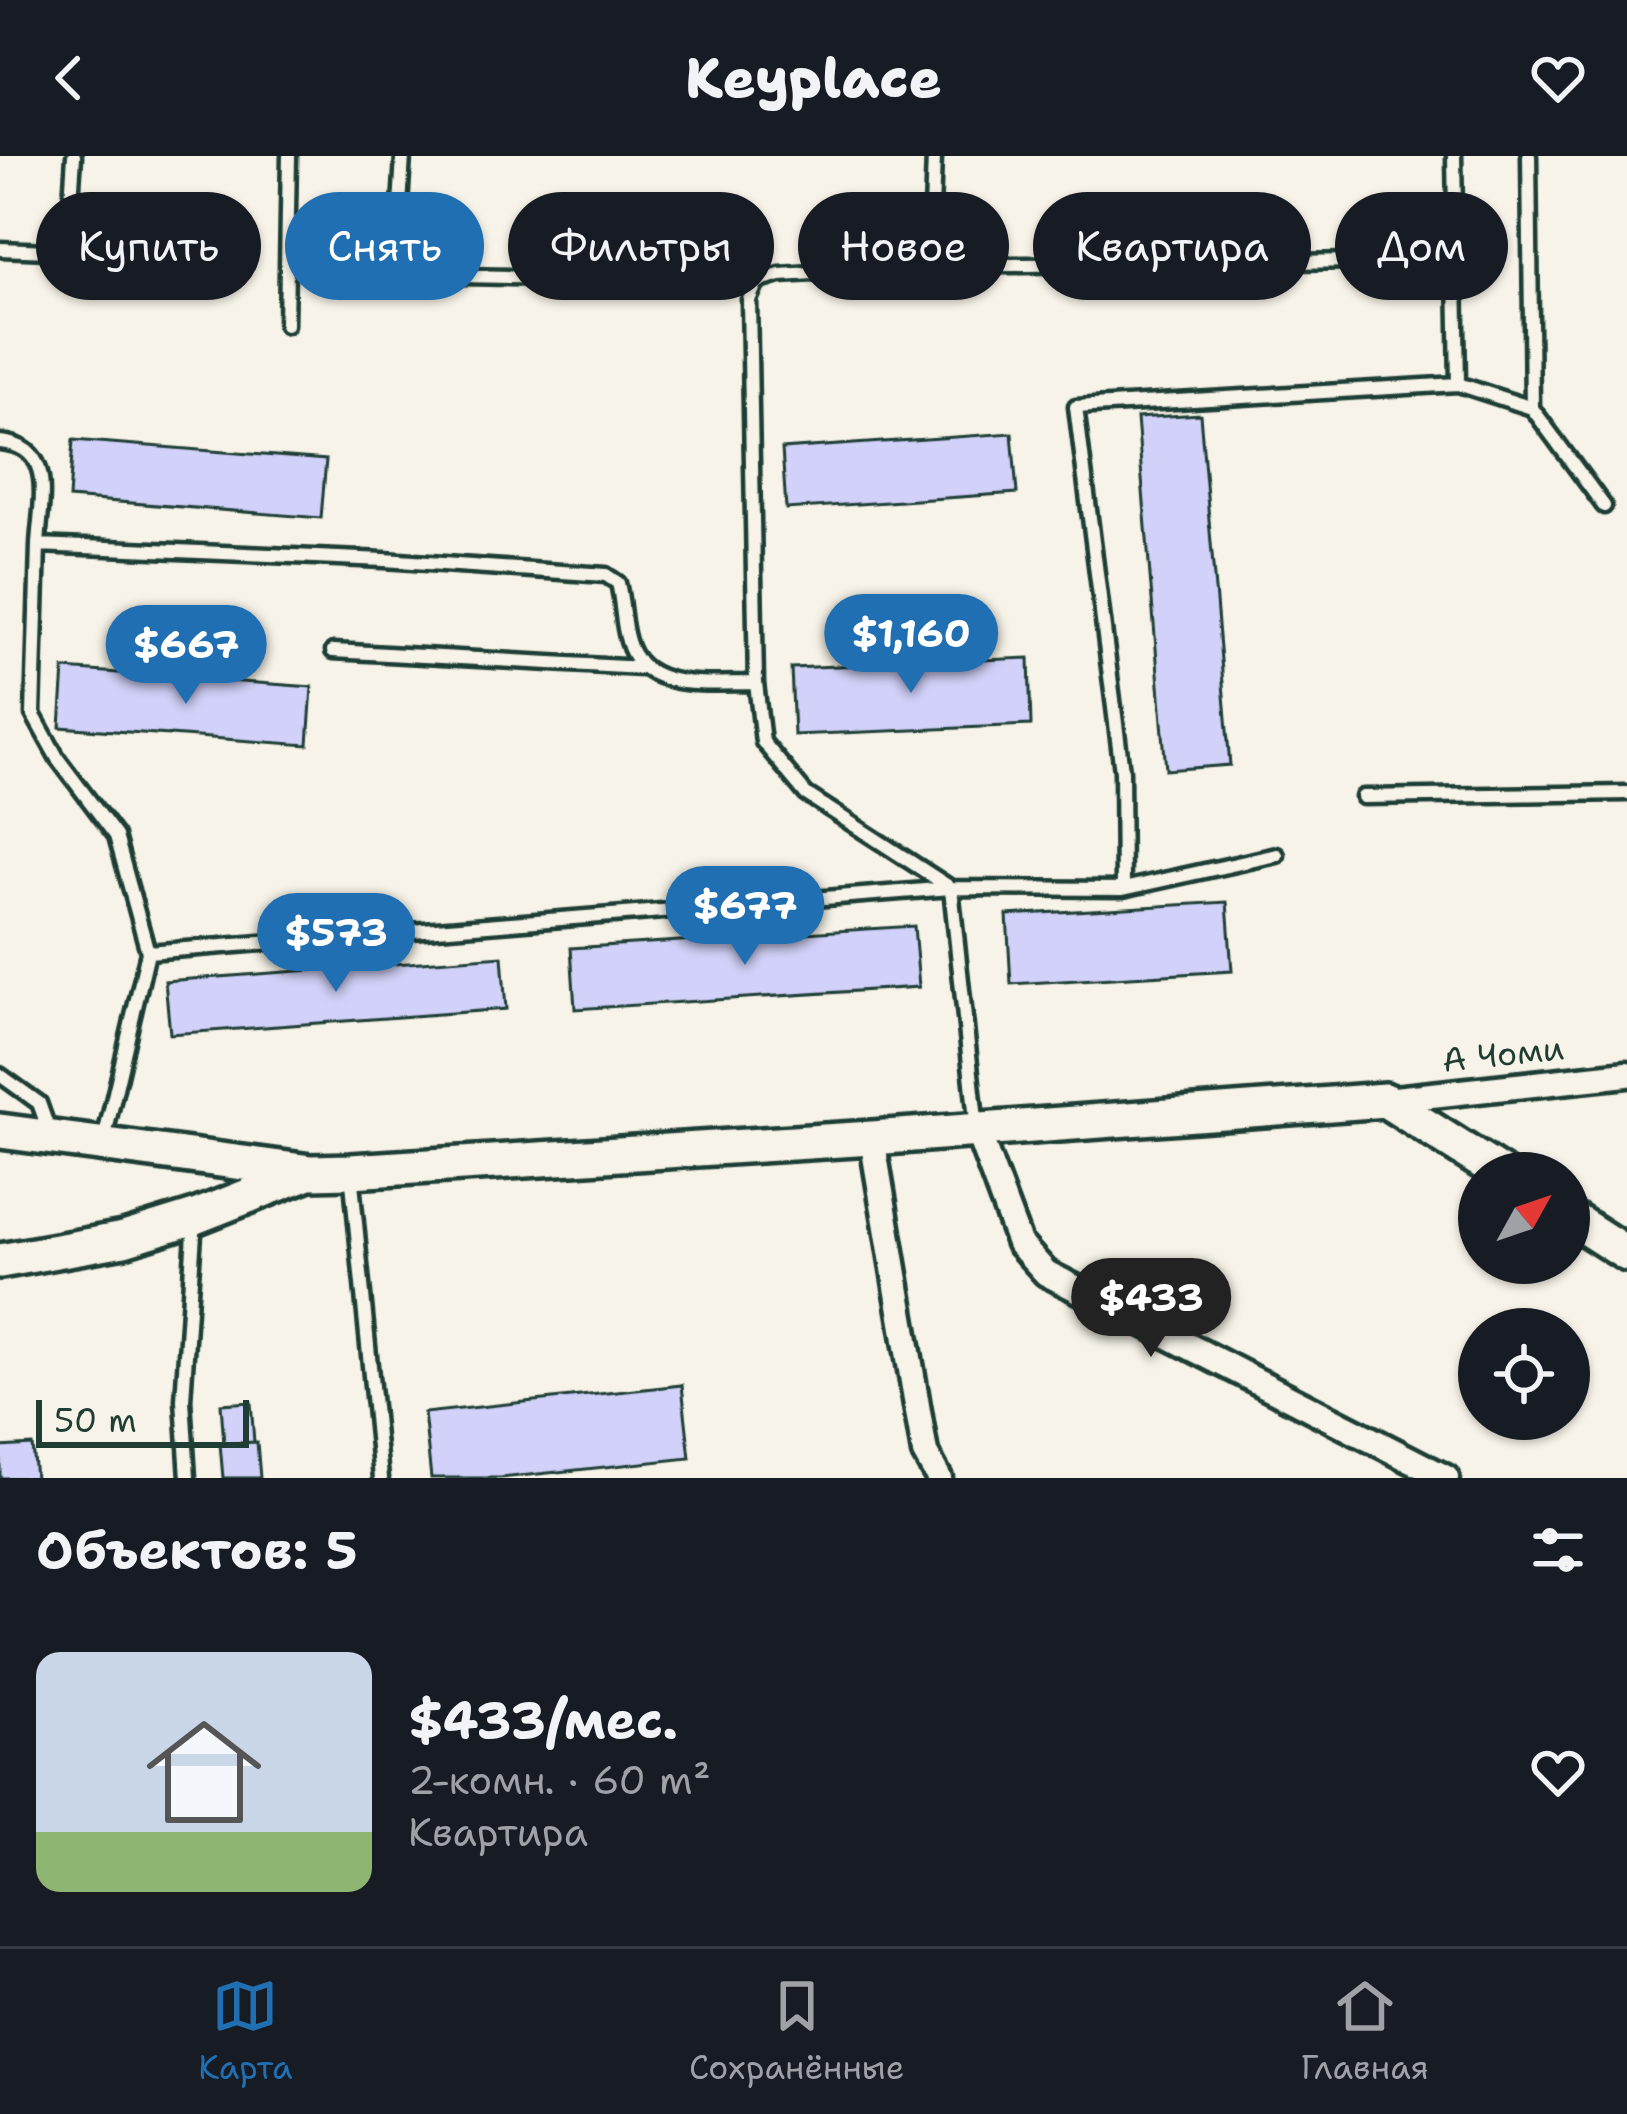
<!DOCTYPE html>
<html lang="ru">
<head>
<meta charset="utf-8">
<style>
  :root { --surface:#171b24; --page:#242831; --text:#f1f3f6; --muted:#9ea1a6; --line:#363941; --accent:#1f6fb2 }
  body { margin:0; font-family:"Shantell Sans",sans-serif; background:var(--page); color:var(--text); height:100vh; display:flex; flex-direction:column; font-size:45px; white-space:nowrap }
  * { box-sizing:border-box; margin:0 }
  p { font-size:39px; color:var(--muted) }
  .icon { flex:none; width:66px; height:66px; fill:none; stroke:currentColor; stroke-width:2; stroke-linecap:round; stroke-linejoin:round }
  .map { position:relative; height:1322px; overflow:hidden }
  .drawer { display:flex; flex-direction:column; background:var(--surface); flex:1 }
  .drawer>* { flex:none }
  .hud { position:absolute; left:36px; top:36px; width:1557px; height:108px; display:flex; gap:24px }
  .needle { width:78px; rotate:50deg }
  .tools { position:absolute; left:1458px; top:996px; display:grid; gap:24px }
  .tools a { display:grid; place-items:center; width:132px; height:132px; border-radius:50%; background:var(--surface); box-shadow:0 3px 9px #0004; font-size:60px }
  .scale { position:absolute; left:36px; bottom:30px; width:213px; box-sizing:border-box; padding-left:12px; border:6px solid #1f3d34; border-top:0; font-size:33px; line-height:42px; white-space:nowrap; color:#1f3d34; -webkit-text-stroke:9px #f7f3e8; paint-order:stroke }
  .price { position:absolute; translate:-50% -102px; padding:0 27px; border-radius:42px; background:var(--accent); color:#fff; font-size:39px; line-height:78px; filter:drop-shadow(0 3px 6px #0008) }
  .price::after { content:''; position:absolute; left:50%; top:72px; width:36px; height:27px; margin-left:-18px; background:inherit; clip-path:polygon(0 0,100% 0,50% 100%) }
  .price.current { background:#222; color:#fff }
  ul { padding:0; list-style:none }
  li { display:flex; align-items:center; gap:36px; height:300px; padding:0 36px }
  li+li { border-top:3px solid var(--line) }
  li span { display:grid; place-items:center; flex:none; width:336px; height:240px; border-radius:24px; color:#555 }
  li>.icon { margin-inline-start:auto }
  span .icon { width:144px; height:144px; fill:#fffc; stroke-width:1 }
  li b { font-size:51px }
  h2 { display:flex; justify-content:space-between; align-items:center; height:144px; padding:0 36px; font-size:51px }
  .chip { padding:0 42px; border-radius:54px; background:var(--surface); box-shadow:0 3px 9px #0004; font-size:42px; line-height:108px }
  .chip.current { background:var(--accent); color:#fff }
  header { display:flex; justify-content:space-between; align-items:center; height:156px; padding:0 36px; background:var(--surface); font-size:54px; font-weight:800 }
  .tab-bar { display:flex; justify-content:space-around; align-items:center; height:168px; border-top:3px solid var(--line); background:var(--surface); font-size:33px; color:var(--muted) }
  .tab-bar a { display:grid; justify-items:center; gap:6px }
  .tab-bar .current { color:var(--accent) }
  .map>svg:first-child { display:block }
  .building { fill:#d1d1f9; stroke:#1f3d34; stroke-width:3 }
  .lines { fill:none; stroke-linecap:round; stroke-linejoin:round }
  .lane-casing { stroke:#1f3d34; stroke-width:21 }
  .street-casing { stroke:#1f3d34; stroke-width:33 }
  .secondary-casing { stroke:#1f3d34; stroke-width:42 }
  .lane { stroke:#f7f3e8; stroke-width:12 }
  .street { stroke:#f7f3e8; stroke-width:24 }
  .secondary { stroke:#f7f3e8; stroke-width:33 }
  .labels { text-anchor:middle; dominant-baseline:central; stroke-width:10; stroke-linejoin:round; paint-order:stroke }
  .street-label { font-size:33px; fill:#1f3d34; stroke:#f7f3e8 }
</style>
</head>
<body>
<header><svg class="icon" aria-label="back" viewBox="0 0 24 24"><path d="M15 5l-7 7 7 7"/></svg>Keyplace<svg class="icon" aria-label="heart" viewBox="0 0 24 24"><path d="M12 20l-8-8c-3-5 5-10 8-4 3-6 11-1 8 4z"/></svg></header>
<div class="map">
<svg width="1627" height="1322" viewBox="0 0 1627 1322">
  <rect width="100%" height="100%" fill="#f7f3e8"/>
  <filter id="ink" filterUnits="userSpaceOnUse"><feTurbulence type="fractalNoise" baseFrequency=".00833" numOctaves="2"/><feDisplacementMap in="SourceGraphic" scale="24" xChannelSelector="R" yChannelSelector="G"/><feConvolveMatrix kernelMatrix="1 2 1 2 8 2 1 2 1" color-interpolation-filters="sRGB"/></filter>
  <g filter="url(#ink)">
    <path class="building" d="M1200 258 1230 609 1166 614 1137 262Z
      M1012 277 1017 337 786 353 782 293Z
      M73 284 326 304 321 362 69 342Z
      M1029 502 1031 569 794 579 791 512Z
      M64 513 312 531 308 589 60 571Z
      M1227 746 1232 815 1011 828 1007 759Z
      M914 770 919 831 575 853 571 792Z
      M502 800 506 853 170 878 165 825Z
      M682 1229 690 1302 501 1322H431L424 1257Z
      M251 1246 254 1286 224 1288 221 1248Z
      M257 1286 260 1322H223L220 1288Z
      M32 1289 35 1322H0V1291Z"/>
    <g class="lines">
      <g class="lane-casing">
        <path id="lane" d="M403 0 397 101 413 119 757 126
          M1529 0 1532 252 1604 350
          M0 93 49 95 63 88 69 75 74 0
          M930 110 934 0
          M286 169 289 0
          M1458 228 1532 252
          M0 286C57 291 40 346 38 389
          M333 495 642 512
          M1363 641 1627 637
          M1277 699 1123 733 951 732 806 638 763 586 756 527 749 144 757 126 780 119 930 110 1456 104
          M1123 733 1122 615 1076 251 1458 228 1454 0
          M148 796 116 680 58 603 33 558 38 389 384 404 606 419 618 427C623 446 622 466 628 485 642 538 712 526 756 527
          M0 919 39 947 49 975
          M103 988 148 796 951 732 977 973
          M351 1016 381 1322
          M188 1322 183 1244 195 1062"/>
      </g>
      <g class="street-casing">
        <path id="street" d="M1385 944 1627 918
          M977 974 1019 1087 1046 1117 1446 1322
          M872 982 925 1297 939 1322"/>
      </g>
      <g class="secondary-casing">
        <path id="secondary" d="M0 975 311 1016 351 1015 872 982 1385 944 1500 1017
          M1569 1061 1627 1098
          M0 1105 124 1083 195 1061 304 1018"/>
      </g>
      <use href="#lane" class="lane"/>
      <use href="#street" class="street"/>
      <use href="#secondary" class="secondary"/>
    </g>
  </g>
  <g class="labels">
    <g class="street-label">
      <text transform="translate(1503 898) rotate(-6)">А Чоми</text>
    </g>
  </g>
</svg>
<div class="tools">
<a><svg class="needle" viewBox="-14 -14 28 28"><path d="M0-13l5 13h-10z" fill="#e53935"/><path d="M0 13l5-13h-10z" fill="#9ea1a6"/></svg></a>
<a><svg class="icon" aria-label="locate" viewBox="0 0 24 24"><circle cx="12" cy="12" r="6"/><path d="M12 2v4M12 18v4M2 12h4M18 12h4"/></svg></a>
</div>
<div class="scale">50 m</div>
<b class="price" style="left:911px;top:540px">$1,160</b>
<b class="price" style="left:186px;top:551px">$667</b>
<b class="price" style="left:745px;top:812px">$677</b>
<b class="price" style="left:336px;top:839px">$573</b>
<b class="price current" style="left:1151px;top:1204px">$433</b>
<div class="hud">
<a class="chip">Купить</a>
<a class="chip current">Снять</a>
<a class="chip">Фильтры</a>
<a class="chip">Новое</a>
<a class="chip">Квартира</a>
<a class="chip">Дом</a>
</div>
</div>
<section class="drawer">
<h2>Объектов: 5<svg class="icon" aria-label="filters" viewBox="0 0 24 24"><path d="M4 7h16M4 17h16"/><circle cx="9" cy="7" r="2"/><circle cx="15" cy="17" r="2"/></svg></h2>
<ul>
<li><span style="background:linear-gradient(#c9d6e8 75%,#8fb573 0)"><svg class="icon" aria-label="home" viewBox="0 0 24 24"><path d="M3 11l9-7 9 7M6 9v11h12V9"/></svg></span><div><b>$433/мес.</b><p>2-комн. · 60 m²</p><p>Квартира</p></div><svg class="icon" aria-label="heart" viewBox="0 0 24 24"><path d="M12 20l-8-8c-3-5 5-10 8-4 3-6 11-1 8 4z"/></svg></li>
</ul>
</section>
<nav class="tab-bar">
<a class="current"><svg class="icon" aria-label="map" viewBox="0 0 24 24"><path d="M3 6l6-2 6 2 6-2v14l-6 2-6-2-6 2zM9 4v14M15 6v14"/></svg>Карта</a>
<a><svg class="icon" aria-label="saved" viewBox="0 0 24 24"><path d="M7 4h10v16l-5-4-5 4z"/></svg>Сохранённые</a>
<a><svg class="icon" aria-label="home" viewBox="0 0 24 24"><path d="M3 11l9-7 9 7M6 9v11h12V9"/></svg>Главная</a>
</nav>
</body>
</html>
